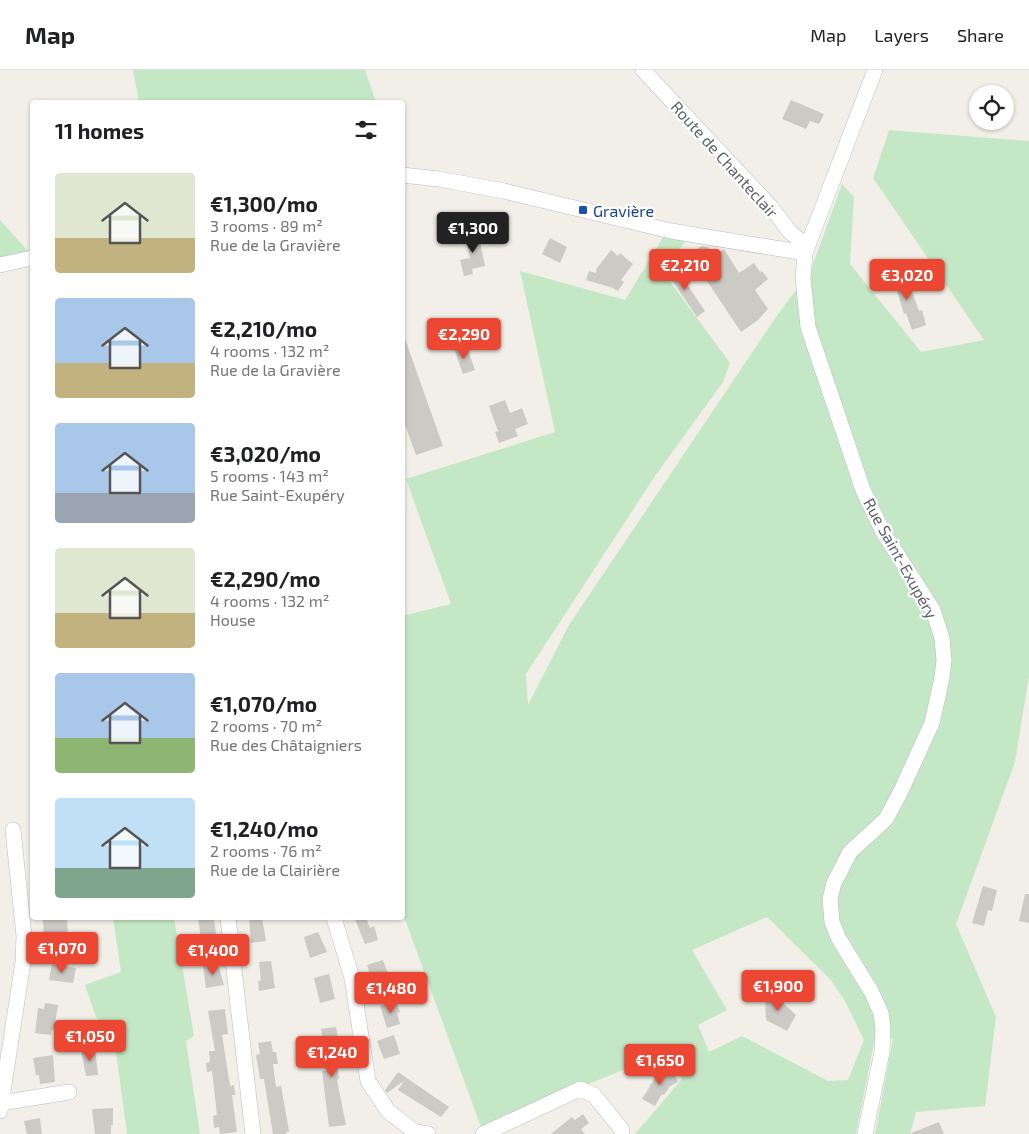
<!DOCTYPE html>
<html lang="en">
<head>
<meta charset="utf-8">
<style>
  :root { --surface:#fff; --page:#f2f2f2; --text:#202124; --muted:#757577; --line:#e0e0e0; --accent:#eb4733 }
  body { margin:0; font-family:"Exo 2",sans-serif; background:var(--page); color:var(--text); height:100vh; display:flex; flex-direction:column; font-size:19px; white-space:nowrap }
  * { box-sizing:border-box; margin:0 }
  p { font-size:16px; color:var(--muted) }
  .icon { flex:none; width:28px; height:28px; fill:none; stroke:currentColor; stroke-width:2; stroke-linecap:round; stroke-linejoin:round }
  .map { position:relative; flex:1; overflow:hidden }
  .panel { position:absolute; left:30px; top:30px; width:375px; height:820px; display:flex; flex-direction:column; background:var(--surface); border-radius:5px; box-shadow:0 1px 4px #0004 }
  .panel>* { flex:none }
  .tools { position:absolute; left:969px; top:15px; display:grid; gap:10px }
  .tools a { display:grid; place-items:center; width:45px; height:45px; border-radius:50%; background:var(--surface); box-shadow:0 1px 4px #0004; font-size:25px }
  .price { position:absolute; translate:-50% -42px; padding:0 11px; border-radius:5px; background:var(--accent); color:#fff; font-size:16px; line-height:32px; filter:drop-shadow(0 1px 2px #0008) }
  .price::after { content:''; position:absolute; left:50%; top:30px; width:15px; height:11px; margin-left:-8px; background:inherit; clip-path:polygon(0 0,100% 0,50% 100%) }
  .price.selected { background:#222; color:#fff }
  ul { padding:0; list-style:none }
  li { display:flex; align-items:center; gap:15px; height:125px; padding:0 25px }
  li span { display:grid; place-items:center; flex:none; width:140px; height:100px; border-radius:5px; color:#555 }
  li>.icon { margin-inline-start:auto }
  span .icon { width:60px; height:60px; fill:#fffc; stroke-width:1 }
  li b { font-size:21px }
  h2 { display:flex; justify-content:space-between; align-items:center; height:60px; padding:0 25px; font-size:21px }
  header { display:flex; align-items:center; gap:30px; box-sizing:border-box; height:70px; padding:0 25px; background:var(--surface); border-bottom:1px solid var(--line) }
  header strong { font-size:24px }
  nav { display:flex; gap:28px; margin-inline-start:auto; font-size:18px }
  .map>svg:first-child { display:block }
  .green { fill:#c4e8c5; fill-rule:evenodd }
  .building { fill:#cccac4 }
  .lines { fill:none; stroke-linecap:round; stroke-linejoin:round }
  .minor-casing { stroke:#b9bcc1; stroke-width:16 }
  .minor { stroke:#fff; stroke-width:15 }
  .transit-dot { fill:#1a4fb4; stroke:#fff; stroke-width:2 }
  .labels { text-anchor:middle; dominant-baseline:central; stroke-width:4.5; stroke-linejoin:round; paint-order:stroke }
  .street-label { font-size:16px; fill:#5e6267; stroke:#fff }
  .transit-label { font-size:16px; fill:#164399; stroke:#fff; text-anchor:start }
</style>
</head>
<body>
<header>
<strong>Map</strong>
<nav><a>Map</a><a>Layers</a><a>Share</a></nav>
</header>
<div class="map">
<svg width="1029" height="1064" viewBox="0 0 1029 1064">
  <rect width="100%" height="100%" fill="#f1efe7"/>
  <path class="green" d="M133 0H365L376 32H139Z
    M889 60 1029 71V606L1015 692 956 854 996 947 985 1036 916 1042 910 1064H875L893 969 877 958 856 1064H635L682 1009 663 984 481 1057 403 844 402 546 451 534 406 409 555 362 520 201 625 230 664 166 686 170 663 202 730 293 723 312 655 406 526 604 528 635 569 555 776 247 811 200 842 114 854 127 850 194 921 282 984 270 873 108ZM767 847 830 909 845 931 864 970 848 1010 828 1011 742 966 709 982 698 955 727 940 692 880Z
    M0 150 28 181 0 187Z
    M113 848H174L194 966 186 971 200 1064H127L114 966 96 947 85 915 121 902Z"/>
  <path class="building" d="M791 30 824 44 819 54 810 51 806 59 782 49Z
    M478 161 485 196 472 199 473 204 464 206 460 190 470 188 465 164Z
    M550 168 567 177 560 193 542 184Z
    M702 176 708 177 714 185 724 179 739 203 754 193 760 202 762 201 768 209 755 220 768 239 758 250 741 262 689 184Z
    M611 180 618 186 620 183 633 194 621 210 624 212 618 221 613 218 586 210 589 201 596 203 597 198Z
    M674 195 705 241 697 247 665 200Z
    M906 205 912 224H913L919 241 922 240 926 255 912 260 906 243 904 244 896 218 888 220 885 211Z
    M404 266 443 376 416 385 402 347Z
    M466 275 475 300 463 304 454 279Z
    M505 330 510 343 522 338 528 354 515 359 518 366 499 373 495 362 498 361 489 336Z
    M983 816 997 820 992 841 988 840 984 856 972 853Z
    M1025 824H1029V853L1019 851Z
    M67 848 68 868 44 869 43 849Z
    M198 848H214L217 873 202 875Z
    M249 848H262L266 871 251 873Z
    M360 848H366L370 858 374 856 378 870 365 874 355 849Z
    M318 862 327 882 310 888 304 867Z
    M383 890 390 909 373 914 367 895Z
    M271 891 275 918 259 921 258 911 261 910 259 892Z
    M52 894 76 898 73 913 49 910Z
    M218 894 224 915 206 918 203 896Z
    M329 904 335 929 320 933 314 908Z
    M765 925H783L784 934 796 945 787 961 766 950Z
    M396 931 400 942 397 943 400 954 387 958 380 936Z
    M45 933 58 935 54 960H52L51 965 35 963 38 938 44 939Z
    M225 939 228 964 222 965 230 1016 234 1015 235 1025H232L237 1062 220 1064 219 1057 214 1058 213 1046 217 1045 212 1001 207 1002 206 993 210 992 209 981H215L208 941Z
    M336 957 341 985H336L339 1008 337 1010 346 1055 329 1057 322 1001 328 1000 321 959Z
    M394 965 400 984 384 989 377 971Z
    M271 971 273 982H276L278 994H273L276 1017 281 1016 289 1061 286 1062 287 1064H273L264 1009H260L256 985 260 984 258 973Z
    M95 978 98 1005 86 1006 81 980Z
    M53 985 55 1012 40 1014 39 1005H36L33 988Z
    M670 996 678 1012 670 1016 664 1025 662 1024 655 1036 642 1029 658 1003Z
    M398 1002 449 1037 441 1047 398 1020 404 1011 387 1023 385 1020Z
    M113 1038V1055H111V1064H95L92 1039Z
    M583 1044 589 1053 581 1059 585 1064H551L572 1047 575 1050Z
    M40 1048 42 1064H27L24 1051Z
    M939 1052 944 1064H909Z"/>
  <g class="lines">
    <g class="minor-casing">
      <path id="minor" d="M643 0 771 137 790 162 807 176
        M402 105 439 109 504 121 671 161 805 183
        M0 195 32 188
        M228 848 253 1064
        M334 848 352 908 368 1011 388 1041 415 1062 428 1064
        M1 1033 69 1022
        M0 1041 23 892 24 866 13 760
        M483 1064 580 1019 594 1025 622 1060
        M865 1064 882 982 883 959 881 943 871 921 839 869 832 852 830 829 834 813 850 782 886 749 900 723 932 653 942 608 944 590 942 568 933 540 883 462 863 420 808 257 803 208 805 183 875 0"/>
    </g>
    <use href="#minor" class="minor"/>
  </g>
  <rect class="transit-dot" x="578" y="135" width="10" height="10" rx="2.5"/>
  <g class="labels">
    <g class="street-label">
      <text transform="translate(725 89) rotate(48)">Route de Chanteclair</text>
      <text transform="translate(901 488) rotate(61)">Rue Saint-Exupéry</text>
    </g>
    <g class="transit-label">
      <text x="593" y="140">Gravière</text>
    </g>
  </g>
</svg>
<div class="tools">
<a><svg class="icon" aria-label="locate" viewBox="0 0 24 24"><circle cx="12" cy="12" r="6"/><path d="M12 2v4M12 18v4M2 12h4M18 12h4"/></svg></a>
</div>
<b class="price selected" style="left:473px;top:184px">€1,300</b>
<b class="price" style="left:685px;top:221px">€2,210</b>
<b class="price" style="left:907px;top:231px">€3,020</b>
<b class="price" style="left:464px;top:290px">€2,290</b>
<b class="price" style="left:62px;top:904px">€1,070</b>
<b class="price" style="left:213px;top:906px">€1,400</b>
<b class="price" style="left:778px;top:942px">€1,900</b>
<b class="price" style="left:391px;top:944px">€1,480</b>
<b class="price" style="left:90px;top:992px">€1,050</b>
<b class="price" style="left:332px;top:1008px">€1,240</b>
<b class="price" style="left:660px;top:1016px">€1,650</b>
<section class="panel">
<h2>11 homes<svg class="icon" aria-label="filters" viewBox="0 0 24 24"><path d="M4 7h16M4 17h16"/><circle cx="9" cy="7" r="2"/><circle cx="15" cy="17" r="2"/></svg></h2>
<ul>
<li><span style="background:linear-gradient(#dfe7d0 65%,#c2b280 0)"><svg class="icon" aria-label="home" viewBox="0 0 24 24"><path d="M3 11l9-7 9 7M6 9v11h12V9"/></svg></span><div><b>€1,300/mo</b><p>3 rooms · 89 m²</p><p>Rue de la Gravière</p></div></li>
<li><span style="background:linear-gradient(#a9c7e8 65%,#c2b280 0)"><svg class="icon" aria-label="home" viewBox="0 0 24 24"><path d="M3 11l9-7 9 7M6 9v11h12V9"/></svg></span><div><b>€2,210/mo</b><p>4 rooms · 132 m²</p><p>Rue de la Gravière</p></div></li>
<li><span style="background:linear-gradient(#a9c7e8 70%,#9aa5b1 0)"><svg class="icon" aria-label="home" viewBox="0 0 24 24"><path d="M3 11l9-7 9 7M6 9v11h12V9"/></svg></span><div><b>€3,020/mo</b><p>5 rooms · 143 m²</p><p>Rue Saint-Exupéry</p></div></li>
<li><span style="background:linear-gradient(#dfe7d0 65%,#c2b280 0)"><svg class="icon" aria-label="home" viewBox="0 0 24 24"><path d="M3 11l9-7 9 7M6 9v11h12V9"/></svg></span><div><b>€2,290/mo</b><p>4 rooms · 132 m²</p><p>House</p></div></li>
<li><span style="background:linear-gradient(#a9c7e8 65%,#8fb573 0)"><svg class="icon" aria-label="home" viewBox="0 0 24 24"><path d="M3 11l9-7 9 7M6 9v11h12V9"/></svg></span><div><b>€1,070/mo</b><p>2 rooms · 70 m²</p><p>Rue des Châtaigniers</p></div></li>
<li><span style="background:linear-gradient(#bfe0f5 70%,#7fa58c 0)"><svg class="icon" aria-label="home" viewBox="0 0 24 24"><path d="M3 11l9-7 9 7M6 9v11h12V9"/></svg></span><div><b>€1,240/mo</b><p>2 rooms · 76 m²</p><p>Rue de la Clairière</p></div></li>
</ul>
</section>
</div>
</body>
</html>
